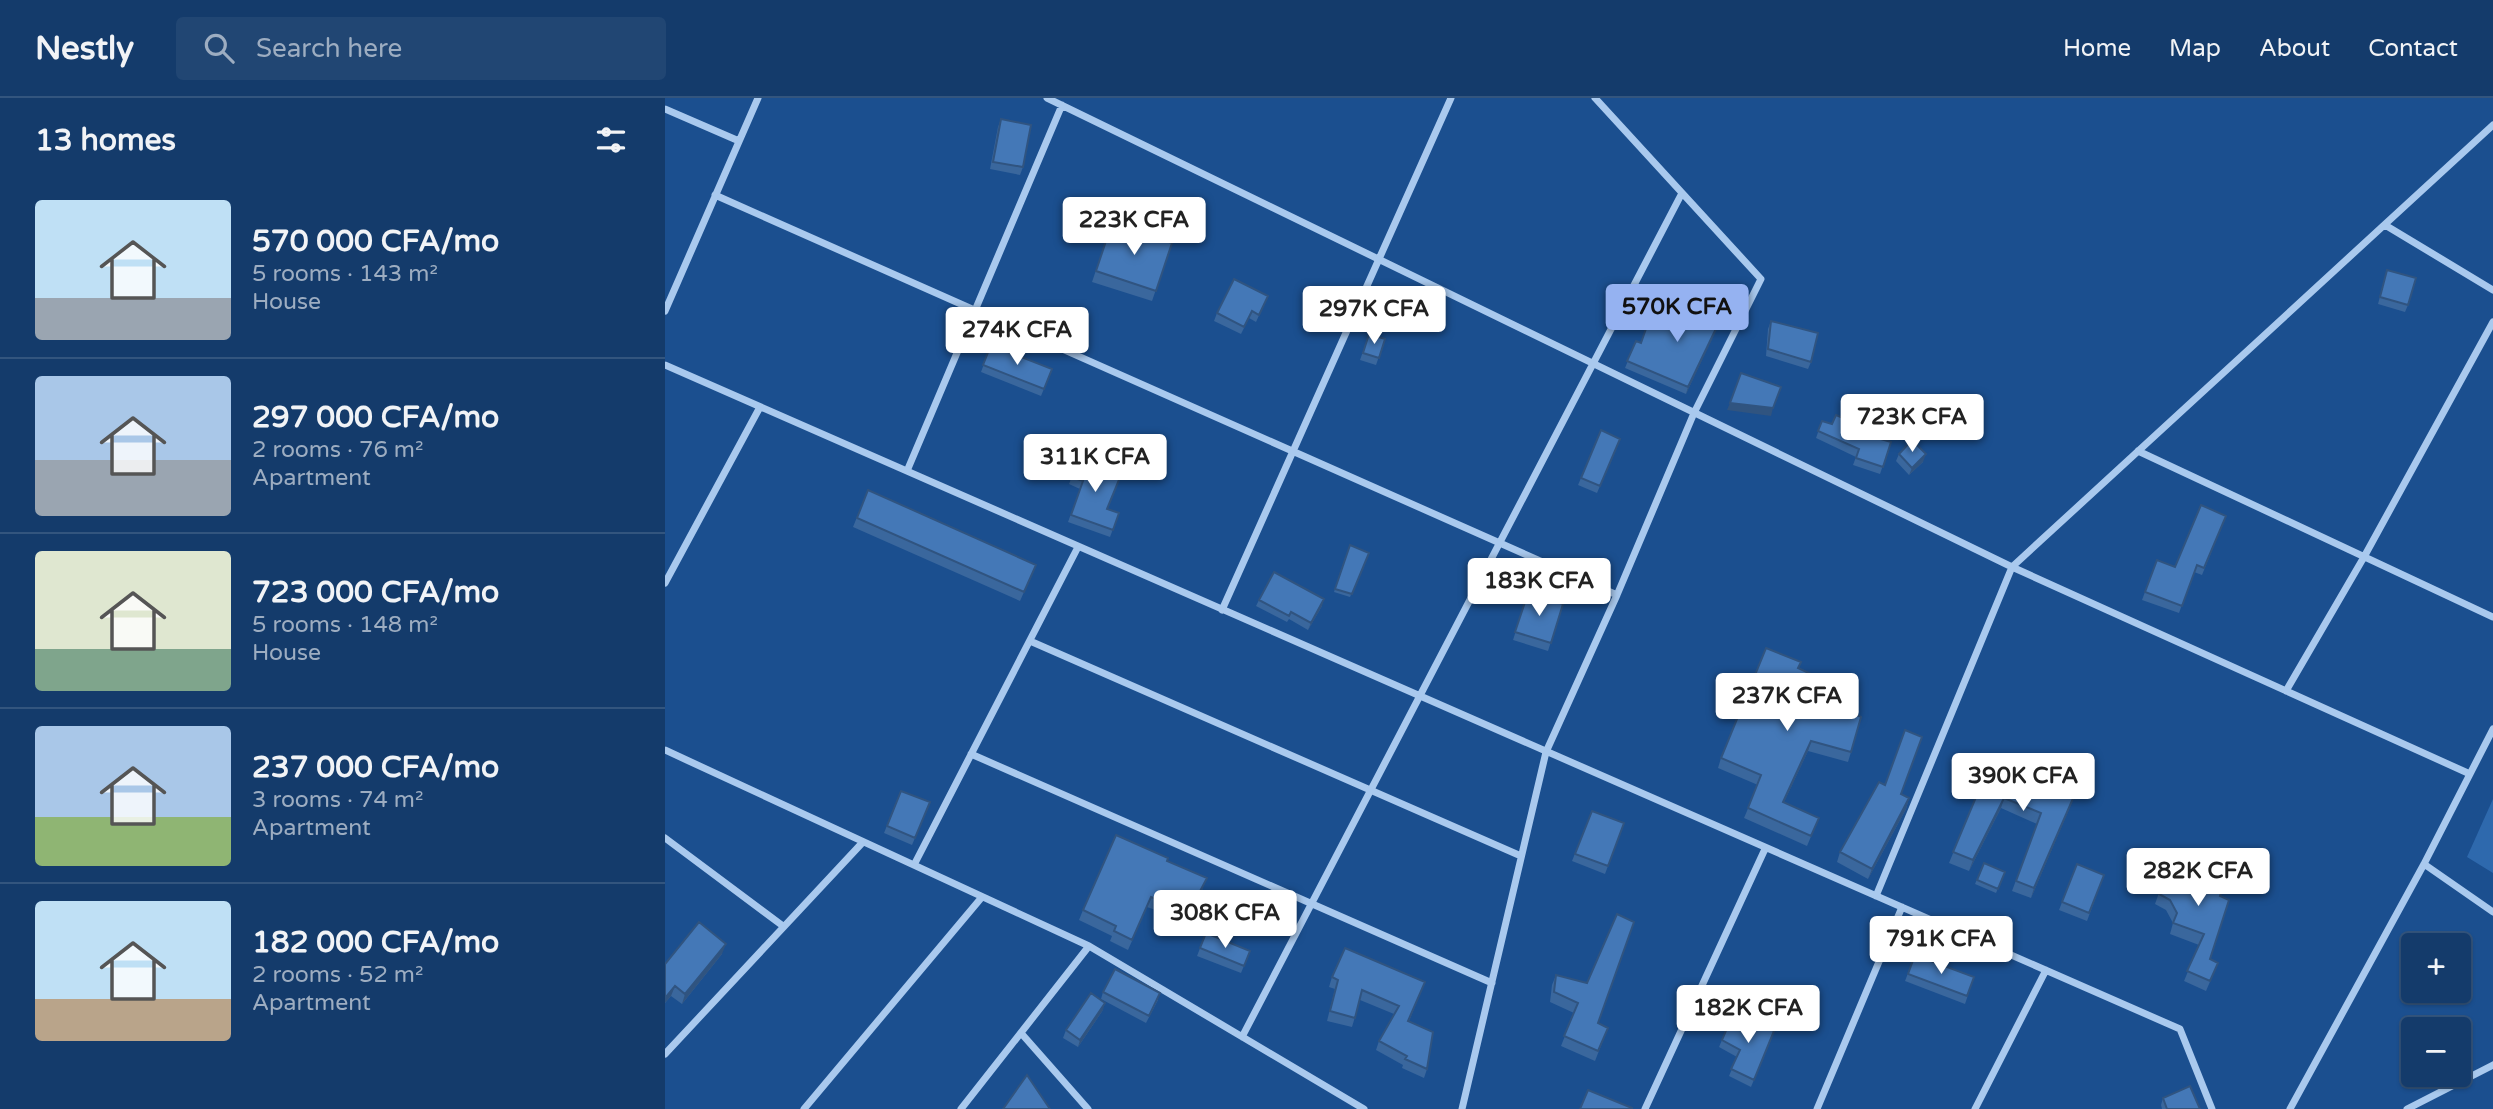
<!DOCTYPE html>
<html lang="en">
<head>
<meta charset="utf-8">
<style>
  :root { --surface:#143b6b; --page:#214673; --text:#f1f3f6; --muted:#9dadc1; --line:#33557e; --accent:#95b2f1 }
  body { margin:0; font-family:"Varela Round",sans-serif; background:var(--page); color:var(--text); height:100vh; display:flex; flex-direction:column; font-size:26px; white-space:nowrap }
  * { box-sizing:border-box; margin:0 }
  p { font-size:23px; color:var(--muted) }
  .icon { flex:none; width:38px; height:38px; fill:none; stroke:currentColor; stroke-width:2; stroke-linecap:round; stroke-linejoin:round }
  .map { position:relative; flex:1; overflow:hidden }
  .drawer { display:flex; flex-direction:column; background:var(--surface); width:665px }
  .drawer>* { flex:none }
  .tools { position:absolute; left:1736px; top:835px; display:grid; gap:14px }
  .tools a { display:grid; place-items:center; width:70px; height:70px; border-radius:7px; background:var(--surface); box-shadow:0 2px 5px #0004,0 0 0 2px var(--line); font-size:35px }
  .price { position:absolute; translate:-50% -60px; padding:0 16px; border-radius:7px; background:#fff; color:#222; font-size:23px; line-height:46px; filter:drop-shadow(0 2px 4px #0008) }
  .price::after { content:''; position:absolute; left:50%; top:42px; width:21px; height:16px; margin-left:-10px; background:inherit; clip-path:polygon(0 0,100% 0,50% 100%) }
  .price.selected { background:var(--accent); color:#111 }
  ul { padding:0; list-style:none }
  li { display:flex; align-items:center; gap:21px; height:175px; padding:0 35px }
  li+li { border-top:2px solid var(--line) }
  li span { display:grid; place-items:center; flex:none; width:196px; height:140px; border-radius:7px; color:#555 }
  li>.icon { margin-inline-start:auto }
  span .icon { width:84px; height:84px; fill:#fffc; stroke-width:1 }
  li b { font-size:30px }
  h2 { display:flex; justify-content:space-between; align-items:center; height:84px; padding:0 35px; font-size:30px }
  header { display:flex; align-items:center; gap:42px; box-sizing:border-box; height:98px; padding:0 35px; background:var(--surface); border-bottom:2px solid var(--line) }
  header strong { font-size:33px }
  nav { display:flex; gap:38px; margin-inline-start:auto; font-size:24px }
  .search { width:490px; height:63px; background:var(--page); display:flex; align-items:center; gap:18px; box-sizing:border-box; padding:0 24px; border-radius:7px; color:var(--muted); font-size:26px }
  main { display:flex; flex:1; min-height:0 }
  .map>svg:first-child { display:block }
  .green { fill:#2e69ad }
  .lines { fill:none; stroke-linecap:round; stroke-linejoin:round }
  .minor { stroke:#a9c9ee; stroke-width:7 }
  .wall { fill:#3a679d }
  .shaded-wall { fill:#305480 }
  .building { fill:#4478b7; stroke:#305480; stroke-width:2 }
</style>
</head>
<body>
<header>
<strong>Nestly</strong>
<div class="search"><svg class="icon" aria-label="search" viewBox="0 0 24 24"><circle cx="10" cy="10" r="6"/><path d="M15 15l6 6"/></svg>Search here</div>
<nav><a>Home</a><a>Map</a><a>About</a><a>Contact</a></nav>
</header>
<main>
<section class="drawer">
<h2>13 homes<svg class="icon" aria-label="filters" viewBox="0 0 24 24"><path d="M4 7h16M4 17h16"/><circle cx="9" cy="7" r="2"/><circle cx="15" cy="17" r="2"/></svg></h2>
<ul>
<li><span style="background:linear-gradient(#bfe0f5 70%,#9aa5b1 0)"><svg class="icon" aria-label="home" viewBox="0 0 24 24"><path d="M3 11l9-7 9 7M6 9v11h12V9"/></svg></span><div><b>570 000 CFA/mo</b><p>5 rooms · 143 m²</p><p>House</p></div></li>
<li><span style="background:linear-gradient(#a9c7e8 60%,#9aa5b1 0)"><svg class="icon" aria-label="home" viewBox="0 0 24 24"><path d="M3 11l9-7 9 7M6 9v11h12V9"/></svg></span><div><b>297 000 CFA/mo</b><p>2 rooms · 76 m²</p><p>Apartment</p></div></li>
<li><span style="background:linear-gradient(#dfe7d0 70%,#7fa58c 0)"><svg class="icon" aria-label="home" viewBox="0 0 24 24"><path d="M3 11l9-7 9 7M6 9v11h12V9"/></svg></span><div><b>723 000 CFA/mo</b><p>5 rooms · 148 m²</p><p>House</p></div></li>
<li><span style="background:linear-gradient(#a9c7e8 65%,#8fb573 0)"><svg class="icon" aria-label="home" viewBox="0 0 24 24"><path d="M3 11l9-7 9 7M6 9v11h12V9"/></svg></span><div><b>237 000 CFA/mo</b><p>3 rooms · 74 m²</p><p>Apartment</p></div></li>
<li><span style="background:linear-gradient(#bfe0f5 70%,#b9a48a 0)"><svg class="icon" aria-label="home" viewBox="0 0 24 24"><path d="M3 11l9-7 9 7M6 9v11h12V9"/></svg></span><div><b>182 000 CFA/mo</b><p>2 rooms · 52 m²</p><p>Apartment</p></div></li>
</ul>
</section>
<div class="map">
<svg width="1828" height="1011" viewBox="0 0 1828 1011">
  <rect width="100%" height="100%" fill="#1b4f8f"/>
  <path class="green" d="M1828 701V775L1802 759Z"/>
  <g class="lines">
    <path class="minor" d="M382 0 1347 469 1805 676
      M0 11 74 43
      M50 97 952 497
      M1720 127 1828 192
      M0 213 93 0
      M0 267 1515 931 1547 1011
      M1473 353 1828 519
      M242 373 397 7
      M0 485 95 309
      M557 512 786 0
      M365 543 856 758
      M1621 593 1699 459 1828 224
      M0 652 424 848 699 1011
      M306 656 827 885
      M0 740 118 828
      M1759 766 1828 814
      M249 767 413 449
      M1211 798 1347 469 1828 27
      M356 935 423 1011
      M577 939 1017 95
      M0 956 198 744
      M139 1011 317 799
      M296 1011 424 848
      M797 1011 881 654 952 497 1029 315 1096 181 930 0
      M980 1011 1100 751
      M1152 1011 1237 809
      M1310 1011 1381 872
      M1625 1011 1759 766 1828 631
      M1742 1011 1828 967"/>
  </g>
  <path class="wall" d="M336 21 358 69 355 77 325 71 333 29Z
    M447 125 507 145 487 203 427 184Z
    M1722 172 1743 207 1740 214 1713 206Z
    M603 198 591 224 584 220 576 236 549 223 552 215Z
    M1057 218 1021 296 960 270 971 243 976 245 1006 230Z
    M1106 223 1146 264 1143 271 1101 258 1103 231Z
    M704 236 720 241 711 267 695 262Z
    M326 247 387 271 376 298 316 274Z
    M1157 323 1226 344 1215 376 1188 367 1191 359 1151 340Z
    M955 341 932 395 913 387 916 380Z
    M1234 356 1258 364 1244 377 1231 363Z
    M414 360 442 411 454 415 445 439 403 424 415 391 404 386Z
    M203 392 371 467 355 503 188 429Z
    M1561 418 1537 477 1529 474 1514 515 1477 502 1492 462 1510 469Z
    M685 447 704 455 685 499 669 494Z
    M863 495 898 506 883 553 848 542Z
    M594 502 657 508 643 532 624 521 622 524 591 508Z
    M1133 570 1176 609 1186 654 1183 664 1143 653 1119 704 1150 729 1142 748 1079 720 1093 687 1053 670 1056 660Z
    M1423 666 1366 800 1347 793 1372 726 1336 710 1304 773 1284 765 1324 668 1385 693Z
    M236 693 265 704 247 747 219 735Z
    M1244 700 1241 711 1203 781 1172 764 1175 754Z
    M927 713 959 725 940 776 907 763Z
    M502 763 538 790 522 823 482 809 463 852 445 843 447 838 414 822 418 812Z
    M1319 765 1340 774 1331 795 1310 786Z
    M1412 766 1439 777 1422 823 1394 812Z
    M1501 775 1555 798 1545 861 1553 865 1541 893 1519 883 1534 847 1505 836 1508 825 1501 812 1490 806Z
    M541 835 585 853 576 875 532 858Z
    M57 856 17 906 6 898 0 905V866Z
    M1250 857 1309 879 1300 906 1240 883Z
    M891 877 933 925 943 930 930 963 896 948 909 915 885 904 887 887Z
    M667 879 760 884 744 923 762 971 759 980 737 970 738 967 711 952 714 943 729 916 695 902 687 929 662 923 670 891 664 889Z
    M438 894 493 902 481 925 436 901Z
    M438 912 413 949 398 940 401 932Z
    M1109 933 1086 989 1064 978 1072 959 1054 949 1057 942Z
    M1498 1000 1535 1011H1497L1496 1007Z"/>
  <path class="shaded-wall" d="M1057 218 1055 225 1021 296 1023 289Z
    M1065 305 1108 310 1106 318 1062 312Z
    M1261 356 1258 364 1244 377 1247 370Z
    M659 501 657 508 643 532 646 525Z
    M1146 643 1143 653 1115 713 1118 704Z
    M1423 666 1419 677 1366 800 1369 790Z
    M1244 700 1241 711 1203 781 1207 771Z
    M1339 700 1336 710 1304 773 1308 762Z
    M542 780 538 790 522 823 525 812Z
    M61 846 57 856 17 906 20 896Z
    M10 888 6 898 0 905V900Z
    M440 905 438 912 413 949 415 942Z"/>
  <path class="building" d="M336 21 366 27 358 69 328 64Z
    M447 125 507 145 491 193 431 173Z
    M1722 172 1751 180 1743 207 1715 199Z
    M569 181 603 198 594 217 587 213 579 229 552 215Z
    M1018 202 1057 218 1023 289 962 263 971 243 976 245 984 222 1006 230Z
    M1106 223 1153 235 1146 264 1103 251Z
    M704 236 720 241 714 260 698 255Z
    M326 247 387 271 379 291 318 267Z
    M1076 275 1116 289 1108 310 1065 305Z
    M1171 317 1195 327 1192 334 1226 344 1218 369 1191 360 1194 351 1153 333 1157 323 1167 326Z
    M936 332 955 341 935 388 916 380Z
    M1247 342 1261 356 1247 370 1234 356Z
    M414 360 456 377 442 411 454 415 448 432 406 417 418 383 406 379Z
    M203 392 371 467 359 494 192 420Z
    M1536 407 1561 418 1539 470 1532 467 1517 508 1480 494 1492 462 1510 469Z
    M685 447 704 455 687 496 670 491Z
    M609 474 659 501 646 525 626 514 624 518 594 502Z
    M863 495 898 506 886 545 850 534Z
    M1101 550 1136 564 1133 570 1182 593 1175 608 1196 619 1186 654 1146 643 1118 704 1154 720 1146 738 1083 710 1096 677 1056 660Z
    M1240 632 1257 639 1236 696 1244 700 1207 771 1175 754 1214 684 1220 687Z
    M1397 657 1423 666 1369 790 1351 783 1376 715 1339 700 1308 762 1288 754 1324 668 1385 694Z
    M236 693 265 704 250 740 222 728Z
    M927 713 959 725 943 768 910 756Z
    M451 737 503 760 502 763 542 780 525 812 486 799 467 842 449 833 451 828 418 812Z
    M1515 759 1563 775 1555 798 1564 802 1545 861 1553 865 1545 883 1522 873 1539 836 1508 825 1512 815 1505 802 1494 796 1501 775 1509 778Z
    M1319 765 1340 774 1333 791 1312 782Z
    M1412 766 1439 777 1424 815 1397 804Z
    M952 816 969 824 933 925 943 930 933 953 899 938 913 905 889 894 891 877 922 885Z
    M34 824 61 846 20 896 10 888 0 900V866Z
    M541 835 585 853 579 868 535 850Z
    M680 850 760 884 743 923 768 934 762 971 740 961 742 958 714 943 734 908 697 892 690 920 665 913 673 882 667 879Z
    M1250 857 1309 879 1302 898 1243 876Z
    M450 871 495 895 484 918 438 894Z
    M426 895 440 905 415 942 401 932Z
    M1068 916 1109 933 1089 982 1066 971 1075 952 1057 942Z
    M362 977 385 1011H338Z
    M1525 988 1535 1011H1502L1498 1000Z
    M923 992 967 1010V1011H915Z"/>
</svg>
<div class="tools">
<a>+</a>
<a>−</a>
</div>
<b class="price" style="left:469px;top:159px">223K CFA</b>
<b class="price selected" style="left:1012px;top:246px">570K CFA</b>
<b class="price" style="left:709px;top:248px">297K CFA</b>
<b class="price" style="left:352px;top:269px">274K CFA</b>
<b class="price" style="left:1247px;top:356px">723K CFA</b>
<b class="price" style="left:430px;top:396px">311K CFA</b>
<b class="price" style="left:874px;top:520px">183K CFA</b>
<b class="price" style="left:1122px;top:635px">237K CFA</b>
<b class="price" style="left:1358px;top:715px">390K CFA</b>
<b class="price" style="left:1533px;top:810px">282K CFA</b>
<b class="price" style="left:560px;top:852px">308K CFA</b>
<b class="price" style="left:1276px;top:878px">791K CFA</b>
<b class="price" style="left:1083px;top:947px">182K CFA</b>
</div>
</main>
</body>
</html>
